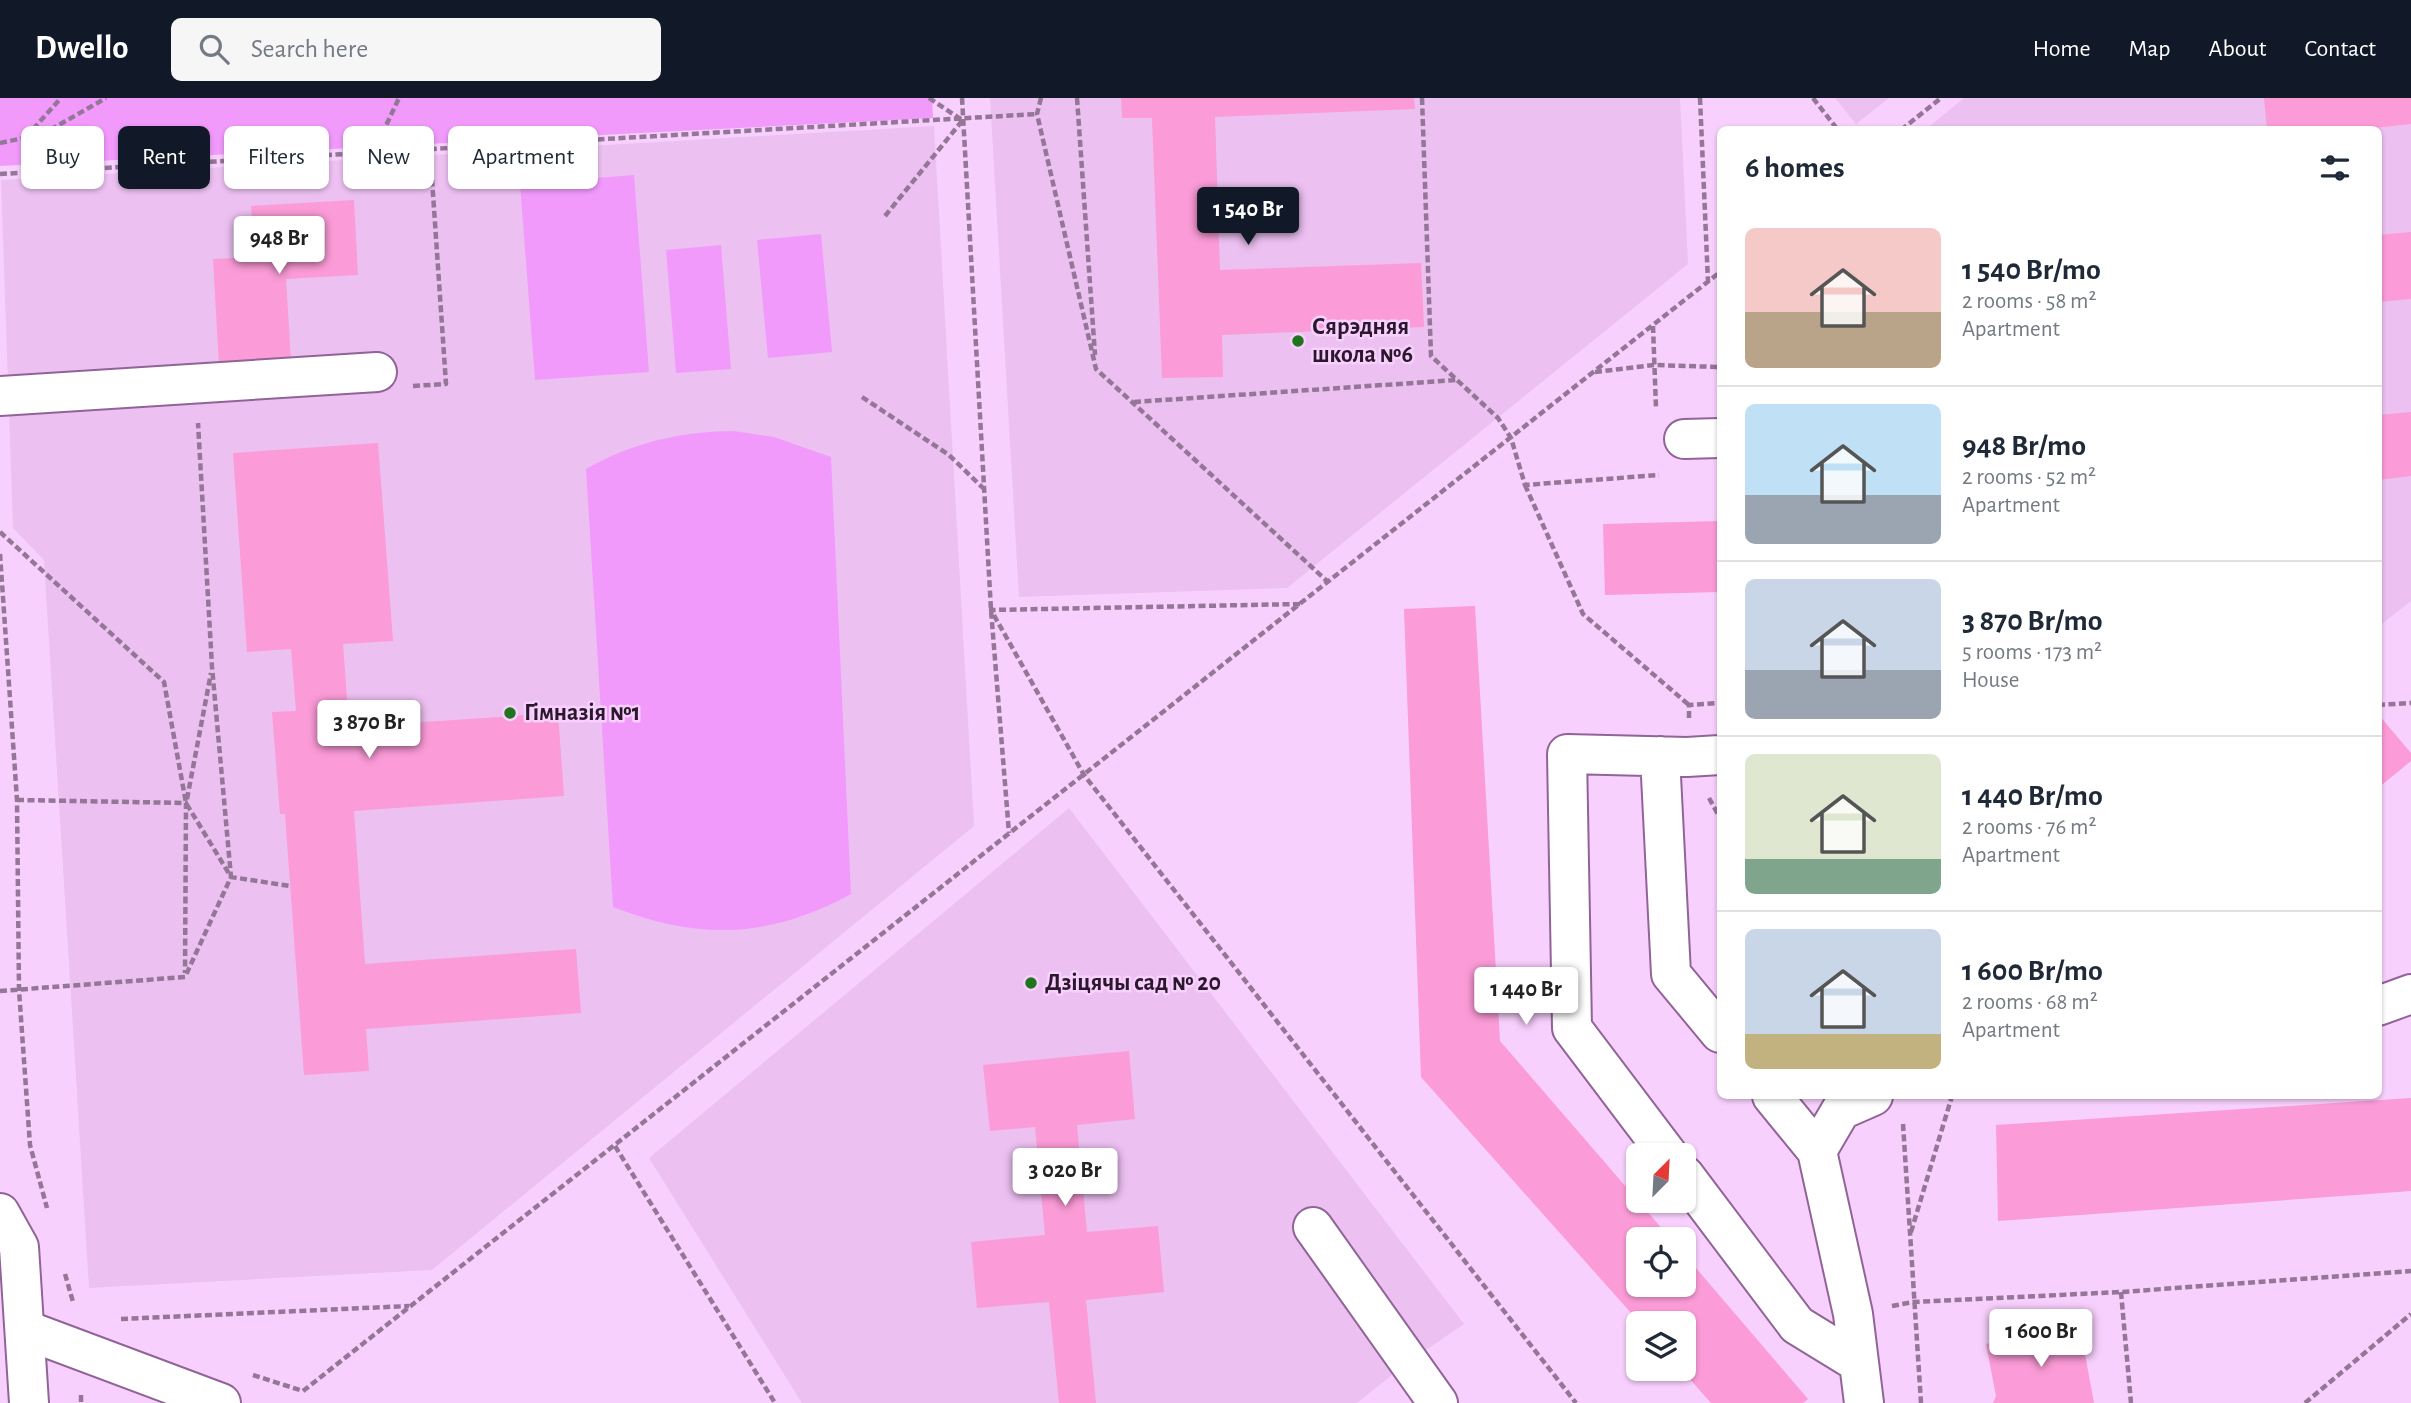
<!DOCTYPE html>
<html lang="en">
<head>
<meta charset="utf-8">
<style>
  :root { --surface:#fff; --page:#f6f6f7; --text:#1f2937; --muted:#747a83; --line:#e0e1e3; --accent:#111827 }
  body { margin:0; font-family:"Alegreya Sans",sans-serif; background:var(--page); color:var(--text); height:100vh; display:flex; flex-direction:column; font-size:26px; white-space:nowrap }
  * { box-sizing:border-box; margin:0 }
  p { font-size:23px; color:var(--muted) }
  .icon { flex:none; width:38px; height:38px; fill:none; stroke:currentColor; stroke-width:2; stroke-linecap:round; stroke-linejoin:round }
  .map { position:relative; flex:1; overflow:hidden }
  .sheet { position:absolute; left:1717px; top:28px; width:665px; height:973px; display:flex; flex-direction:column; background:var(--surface); border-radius:10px; box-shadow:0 2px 5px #0004 }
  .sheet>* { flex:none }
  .guide { position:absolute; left:21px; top:28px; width:665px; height:63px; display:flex; gap:14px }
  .needle { width:46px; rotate:24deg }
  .controls { position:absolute; left:1626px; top:1045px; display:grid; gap:14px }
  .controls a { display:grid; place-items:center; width:70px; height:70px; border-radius:10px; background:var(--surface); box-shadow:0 2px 5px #0004; font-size:35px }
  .price { position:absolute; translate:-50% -60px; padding:0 16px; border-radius:7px; background:#fff; color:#222; font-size:23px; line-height:46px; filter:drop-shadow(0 2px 4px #0008) }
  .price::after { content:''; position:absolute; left:50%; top:42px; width:21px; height:16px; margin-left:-10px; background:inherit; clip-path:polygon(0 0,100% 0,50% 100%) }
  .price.selected { background:var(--accent); color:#fff }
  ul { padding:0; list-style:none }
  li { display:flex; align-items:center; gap:21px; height:175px; padding:0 28px }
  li+li { border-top:2px solid var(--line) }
  li span { display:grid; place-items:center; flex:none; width:196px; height:140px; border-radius:10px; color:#555 }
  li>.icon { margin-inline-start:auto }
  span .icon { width:84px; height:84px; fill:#fffc; stroke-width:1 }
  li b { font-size:30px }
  h2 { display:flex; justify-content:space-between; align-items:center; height:84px; padding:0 28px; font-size:30px }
  .tag { padding:0 24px; border-radius:10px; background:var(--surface); box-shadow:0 2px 5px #0004; font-size:24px; line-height:63px }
  .tag.selected { background:var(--accent); color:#fff }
  header { display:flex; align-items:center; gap:42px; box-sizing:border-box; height:98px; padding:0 35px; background:var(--accent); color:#fff }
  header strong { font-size:33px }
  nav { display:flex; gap:38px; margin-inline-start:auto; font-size:24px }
  .search { width:490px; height:63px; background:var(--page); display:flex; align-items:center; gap:18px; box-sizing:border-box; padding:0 24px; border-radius:10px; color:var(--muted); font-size:26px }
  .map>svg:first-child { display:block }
  .built { fill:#ecc0f1 }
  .green { fill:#f19afc }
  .building { fill:#fb9bd7 }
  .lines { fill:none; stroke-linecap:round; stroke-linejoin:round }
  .minor-casing { stroke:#916497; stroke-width:42 }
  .path { stroke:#947697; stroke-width:4.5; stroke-dasharray:7 3.5; stroke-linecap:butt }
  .minor { stroke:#fff; stroke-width:38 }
  .poi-dot { fill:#21741e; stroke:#f8d0fd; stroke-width:2.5 }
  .labels { text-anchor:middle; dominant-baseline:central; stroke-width:5; stroke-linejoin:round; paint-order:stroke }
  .poi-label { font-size:24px; font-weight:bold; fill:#2b182d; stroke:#f8d0fd; text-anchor:start }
</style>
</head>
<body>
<header>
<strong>Dwello</strong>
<div class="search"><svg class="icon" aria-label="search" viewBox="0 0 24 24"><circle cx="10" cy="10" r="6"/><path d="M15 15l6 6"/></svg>Search here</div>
<nav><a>Home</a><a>Map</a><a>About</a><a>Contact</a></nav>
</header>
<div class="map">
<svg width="2411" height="1305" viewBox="0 0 2411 1305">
  <rect width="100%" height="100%" fill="#f8d0fd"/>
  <path class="built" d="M990 0H1680L1688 166 1287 490 1019 499Z
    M1835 0H1889L1856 26Z
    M1964 0H2411V503L2378 529V32H1925Z
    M934 28 974 728 432 1172 89 1190 44 462 13 430 1 82Z
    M1069 710 1464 1226 1407 1265 1357 1305H802L649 1060Z"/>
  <path class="green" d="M0 0H932L933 20 0 68Z
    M634 77 649 274 535 282 520 86Z
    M821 136 832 254 768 260 757 142Z
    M721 147 731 271 676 275 666 152Z
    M733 333 774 339 831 359 851 796C770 840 699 843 613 809L586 371C634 344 679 334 733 333Z"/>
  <path class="building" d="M1121 0H1414L1415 11 1215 19 1220 172 1421 165 1424 229 1222 237 1223 279 1162 280 1152 20H1122Z
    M2264 0H2411V26L2355 32H2267Z
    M354 102 358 177 286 181 291 263 219 268 213 161 254 159 251 108Z
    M2411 134V201L2378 204V137Z
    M2411 314V378L2378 382V317Z
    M378 345 393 543 343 546 349 629 558 615 564 698 354 713 365 866 576 851 581 915 366 931 369 973 304 977 285 716H280L272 614 296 613 291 551 247 554 233 355Z
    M1720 423V494L1605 497 1603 426Z
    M1475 508 1500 943 1671 1141H1638V1186H1684V1156L1808 1301 1803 1305H1711L1680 1270H1684V1225H1640L1421 979 1404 511Z
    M2378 616 2411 655V663L2378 690Z
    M1129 953 1135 1021 1077 1027 1087 1134 1158 1128 1164 1194 1086 1202 1096 1305H1059L1049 1204 977 1210 971 1144 1045 1137 1035 1029 990 1033 983 967Z
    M2411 1000V1093L1998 1123 1996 1027Z
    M2080 1229 2094 1305H1993L1996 1298 1986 1246Z"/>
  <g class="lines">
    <g class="minor-casing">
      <path id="minor" d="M0 298 377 274
        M1684 341 1720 340
        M1660 658 1671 876 1720 935
        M2378 908 2411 896
        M1772 998 1817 1053
        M1668 1057 1572 930 1567 656 1687 659 1720 657
        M1684 1077 1797 1227 1859 1265
        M0 1115 19 1149 29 1305
        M1313 1129 1438 1305
        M26 1232 221 1305
        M1864 1305 1853 1216 1817 1053 1841 1012 1873 998"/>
    </g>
    <path class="path" d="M929 0 962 22
      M962 0 991 512 1009 735
      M1041 0 1037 16 1096 271 1328 484
      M1077 0 1095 257
      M1422 0 1431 258 1498 320 1511 340 1525 387 1659 377
      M1700 0 1708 184
      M1813 0 1838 32
      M1901 32 1941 0
      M26 39 61 0
      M0 45 43 36 106 0
      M373 55 399 0
      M0 76 1037 16
      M885 118 962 23
      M1653 228 1656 310
      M1595 274 1654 267 1720 269
      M413 288 446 286 430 52
      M862 299 949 357 983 390
      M1134 304 1457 282
      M1525 387 1583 516 1689 607
      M0 434 164 584 186 705 231 779 290 788
      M0 456 17 702 19 892 30 1047 47 1110
      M1300 506 991 512 1084 677 1576 1305
      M2378 607 2411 605
      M1689 620V607L1720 605
      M1709 700 1720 720
      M187 701 211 575
      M17 702 186 705 185 875
      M0 893 185 879 231 779 212 569 198 325
      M1903 1026 1921 1305
      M615 1048 775 1305
      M1911 1134 1952 998
      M65 1176 73 1204
      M2121 1194 2131 1305
      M1892 1208 1913 1204 2121 1194 2411 1173
      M121 1221 409 1208
      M253 1277 303 1293 1720 174
      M81 1297V1305
      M2305 1305 2411 1216"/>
    <use href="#minor" class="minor"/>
  </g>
  <g class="poi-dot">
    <circle cx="1298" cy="243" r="7"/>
    <circle cx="510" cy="615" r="7"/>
    <circle cx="1031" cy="885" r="7"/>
  </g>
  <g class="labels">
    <g class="poi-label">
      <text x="1312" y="229">Сярэдняя<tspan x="1312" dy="28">школа №6</tspan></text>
      <text x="524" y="615">Гімназія №1</text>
      <text x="1045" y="885">Дзіцячы сад № 20</text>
    </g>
  </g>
</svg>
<div class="controls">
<a><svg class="needle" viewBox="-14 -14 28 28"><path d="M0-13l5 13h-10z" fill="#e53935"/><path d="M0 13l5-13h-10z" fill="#747a83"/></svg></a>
<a><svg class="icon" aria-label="locate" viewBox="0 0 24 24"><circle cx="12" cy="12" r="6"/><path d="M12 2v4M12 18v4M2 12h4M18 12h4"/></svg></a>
<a><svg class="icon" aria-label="layers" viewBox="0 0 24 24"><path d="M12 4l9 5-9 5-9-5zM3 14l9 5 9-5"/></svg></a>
</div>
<b class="price selected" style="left:1248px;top:149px">1 540 Br</b>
<b class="price" style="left:279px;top:178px">948 Br</b>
<b class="price" style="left:369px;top:662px">3 870 Br</b>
<b class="price" style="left:1526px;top:929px">1 440 Br</b>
<b class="price" style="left:1065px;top:1110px">3 020 Br</b>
<b class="price" style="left:2041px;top:1271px">1 600 Br</b>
<div class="guide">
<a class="tag">Buy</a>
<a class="tag selected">Rent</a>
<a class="tag">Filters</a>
<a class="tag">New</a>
<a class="tag">Apartment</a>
</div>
<section class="sheet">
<h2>6 homes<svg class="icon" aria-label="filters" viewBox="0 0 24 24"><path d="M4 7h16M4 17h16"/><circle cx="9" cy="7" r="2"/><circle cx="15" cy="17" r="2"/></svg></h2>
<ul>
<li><span style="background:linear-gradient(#f6c9c9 60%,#b9a48a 0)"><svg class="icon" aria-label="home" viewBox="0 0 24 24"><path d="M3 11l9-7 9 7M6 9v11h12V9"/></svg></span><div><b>1 540 Br/mo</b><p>2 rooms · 58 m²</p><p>Apartment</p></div></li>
<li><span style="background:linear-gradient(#bfe0f5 65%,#9aa5b1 0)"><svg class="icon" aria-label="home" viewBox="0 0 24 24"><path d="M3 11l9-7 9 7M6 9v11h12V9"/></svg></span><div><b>948 Br/mo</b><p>2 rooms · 52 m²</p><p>Apartment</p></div></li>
<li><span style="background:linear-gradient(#c9d6e8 65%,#9aa5b1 0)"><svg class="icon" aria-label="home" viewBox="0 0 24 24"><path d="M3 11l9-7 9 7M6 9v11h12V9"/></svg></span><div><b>3 870 Br/mo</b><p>5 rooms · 173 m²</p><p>House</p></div></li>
<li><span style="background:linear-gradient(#dfe7d0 75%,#7fa58c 0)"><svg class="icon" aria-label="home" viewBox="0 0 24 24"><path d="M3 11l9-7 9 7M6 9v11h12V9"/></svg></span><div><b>1 440 Br/mo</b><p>2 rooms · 76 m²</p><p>Apartment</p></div></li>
<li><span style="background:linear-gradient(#c9d6e8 75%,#c2b280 0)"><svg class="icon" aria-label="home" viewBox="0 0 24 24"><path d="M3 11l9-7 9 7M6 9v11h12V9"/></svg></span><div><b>1 600 Br/mo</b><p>2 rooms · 68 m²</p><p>Apartment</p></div></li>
</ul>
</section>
</div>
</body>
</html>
